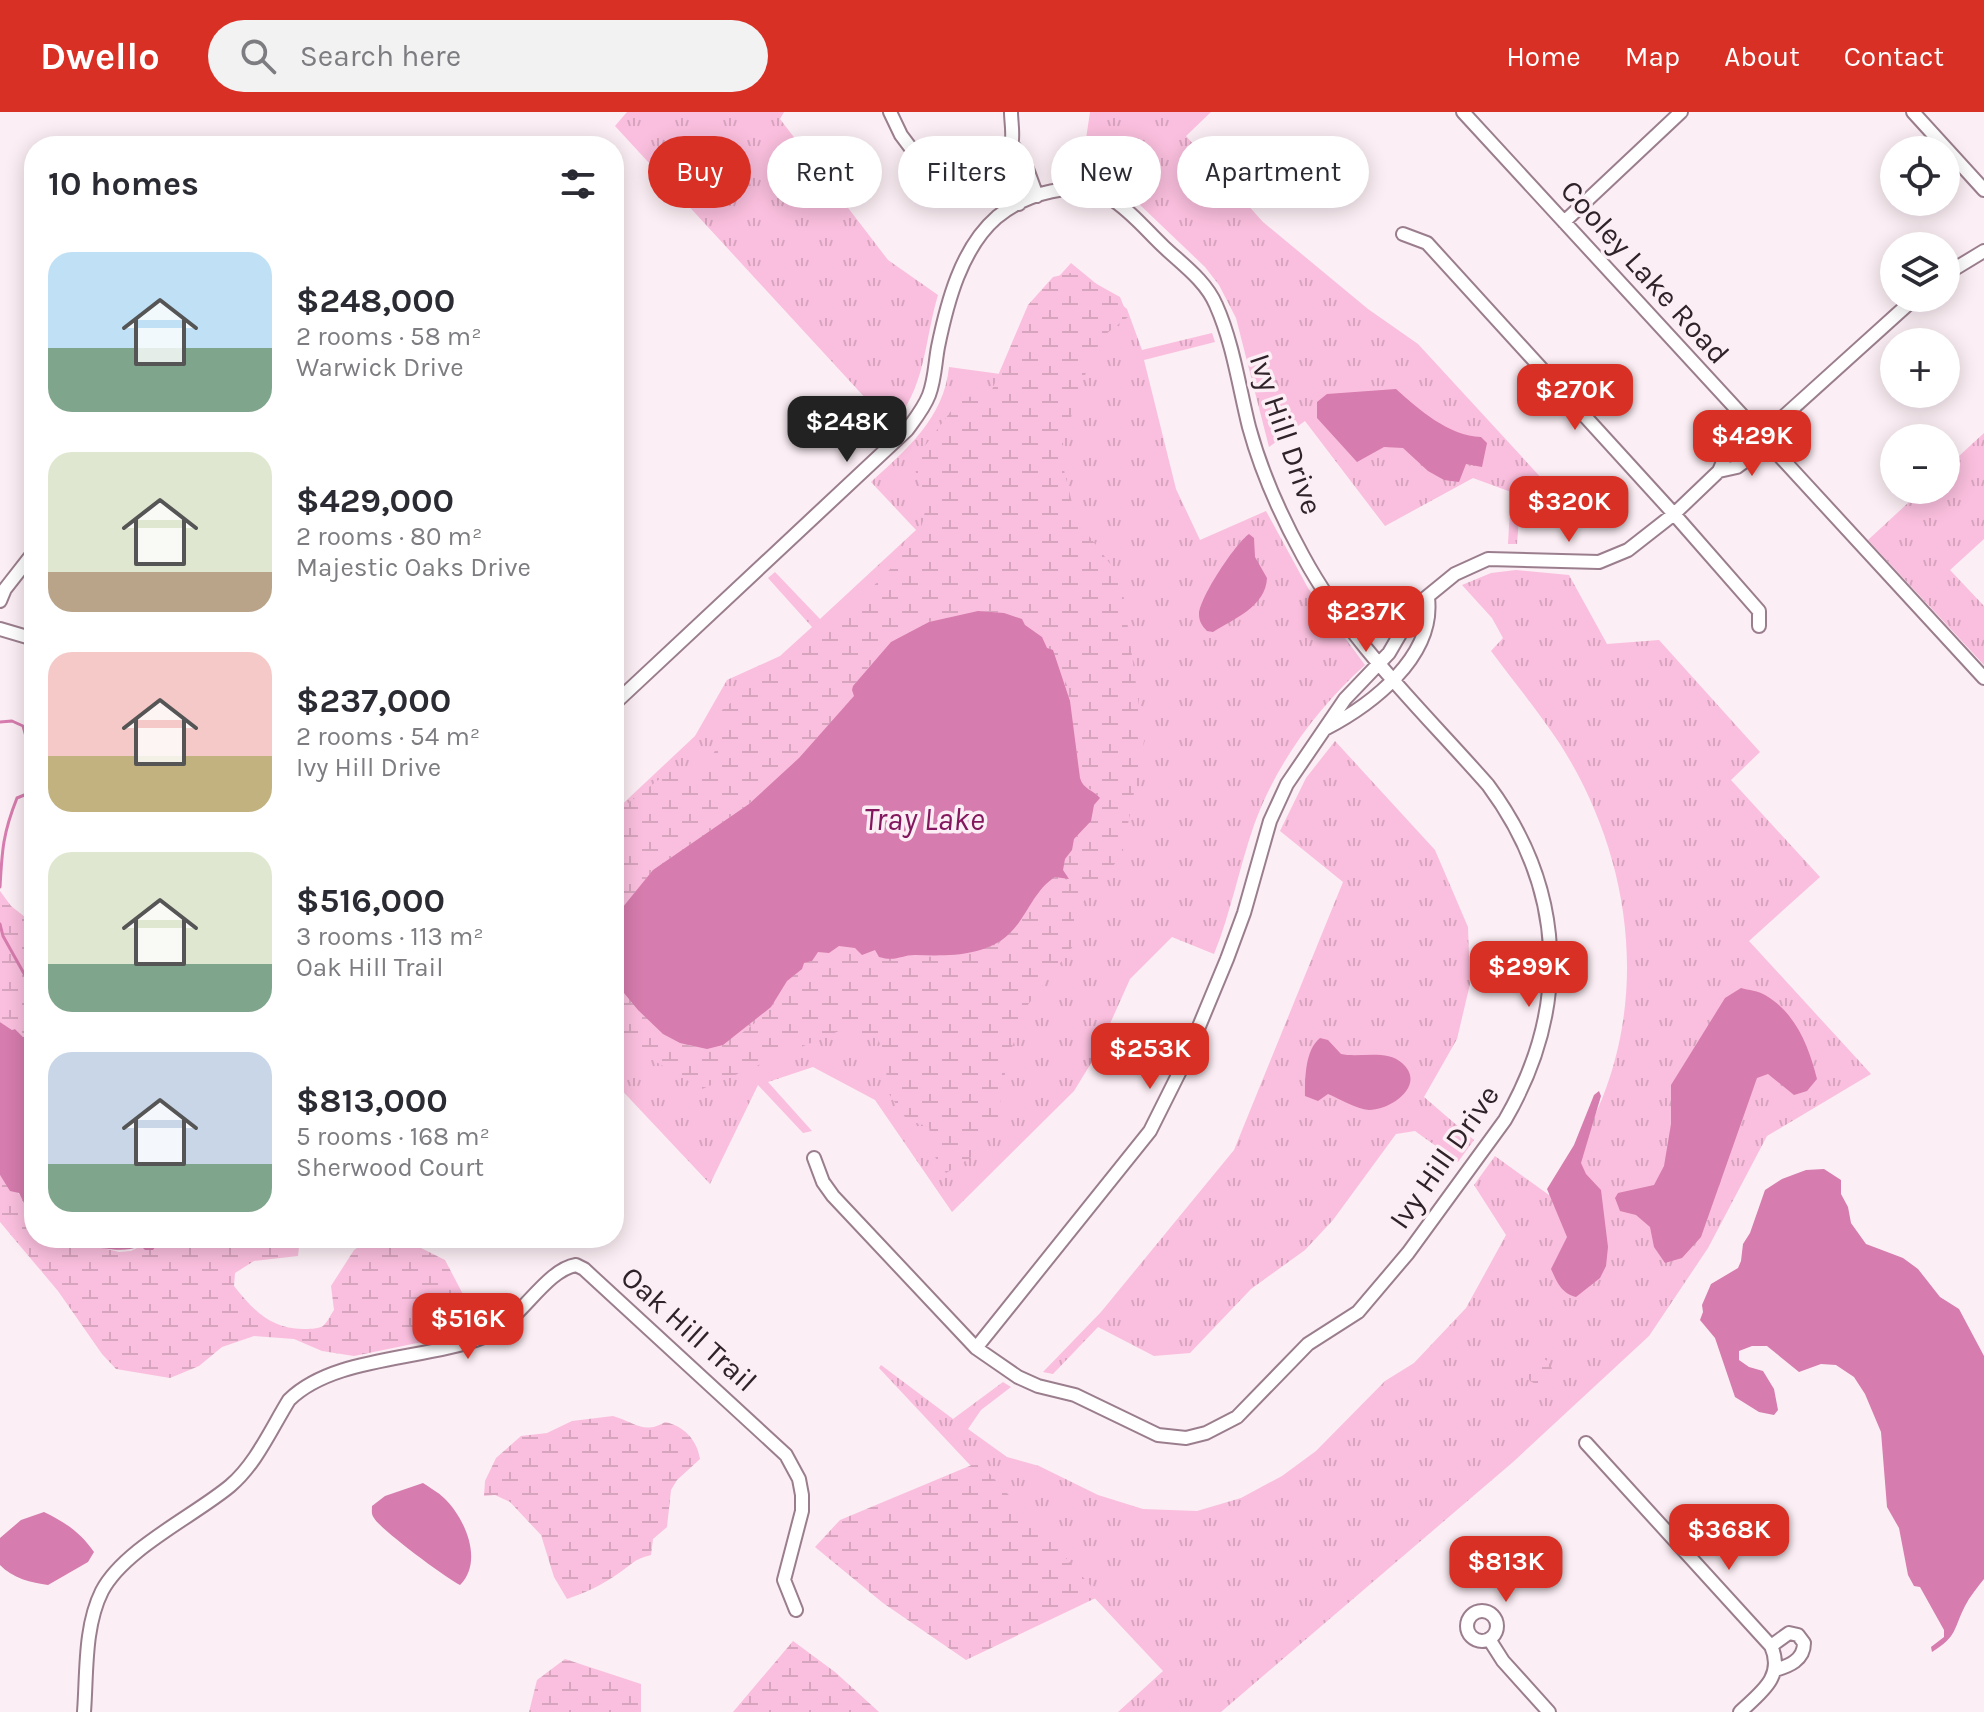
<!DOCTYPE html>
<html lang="en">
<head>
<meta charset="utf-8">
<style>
  :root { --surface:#fff; --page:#f2f2f3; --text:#2b2b33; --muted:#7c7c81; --accent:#d93025 }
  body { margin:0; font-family:Karla,sans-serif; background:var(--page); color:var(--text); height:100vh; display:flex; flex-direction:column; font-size:30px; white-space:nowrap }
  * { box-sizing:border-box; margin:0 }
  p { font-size:26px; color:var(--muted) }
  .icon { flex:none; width:44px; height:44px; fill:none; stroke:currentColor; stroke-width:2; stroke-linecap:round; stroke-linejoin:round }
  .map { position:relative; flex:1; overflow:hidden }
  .drawer { position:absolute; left:24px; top:24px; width:600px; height:1112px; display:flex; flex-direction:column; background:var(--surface); border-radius:32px; box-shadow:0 4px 20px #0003 }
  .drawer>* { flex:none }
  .banner { position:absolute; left:648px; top:24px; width:760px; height:72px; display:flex; gap:16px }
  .tools { position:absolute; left:1880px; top:24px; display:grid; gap:16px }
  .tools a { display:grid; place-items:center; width:80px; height:80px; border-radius:50%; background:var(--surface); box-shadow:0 4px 20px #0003; font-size:40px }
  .price { position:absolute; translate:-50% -68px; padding:0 18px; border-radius:16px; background:var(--accent); color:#fff; font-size:26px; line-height:52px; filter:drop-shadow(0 2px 4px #0008) }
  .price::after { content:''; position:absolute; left:50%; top:48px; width:24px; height:18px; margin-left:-12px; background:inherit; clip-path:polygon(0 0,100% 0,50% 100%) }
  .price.active { background:#222; color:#fff }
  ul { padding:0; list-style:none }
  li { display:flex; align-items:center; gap:24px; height:200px; padding:0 24px }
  li span { display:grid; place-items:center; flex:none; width:224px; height:160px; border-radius:24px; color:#555 }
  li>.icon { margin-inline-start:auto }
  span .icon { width:96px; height:96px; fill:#fffc; stroke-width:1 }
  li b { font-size:34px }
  h2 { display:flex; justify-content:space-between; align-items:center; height:96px; padding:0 24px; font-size:34px }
  .chip { padding:0 28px; border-radius:36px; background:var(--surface); box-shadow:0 4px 20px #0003; font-size:28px; line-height:72px }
  .chip.active { background:var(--accent); color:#fff }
  header { display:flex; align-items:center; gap:48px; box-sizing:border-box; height:112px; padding:0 40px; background:var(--accent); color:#fff }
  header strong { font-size:38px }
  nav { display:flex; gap:44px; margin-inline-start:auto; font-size:28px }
  .search { width:560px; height:72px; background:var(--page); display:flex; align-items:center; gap:20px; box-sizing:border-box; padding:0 28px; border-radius:44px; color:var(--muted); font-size:30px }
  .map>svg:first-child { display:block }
  .grass { fill:url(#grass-tufts) }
  .wetland { fill:url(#wetland-marsh) }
  .water { fill:#d67cae }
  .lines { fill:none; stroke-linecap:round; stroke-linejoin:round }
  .stream { stroke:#d67cae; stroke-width:3 }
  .minor-casing { stroke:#9b7e8d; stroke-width:16 }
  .minor { stroke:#fff; stroke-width:12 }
  .labels { text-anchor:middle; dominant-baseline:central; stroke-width:7; stroke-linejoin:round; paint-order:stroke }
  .street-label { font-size:30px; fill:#2f2329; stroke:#fbeef4 }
  .water-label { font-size:32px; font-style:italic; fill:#83175e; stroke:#fbeef4 }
</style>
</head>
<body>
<header>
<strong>Dwello</strong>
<div class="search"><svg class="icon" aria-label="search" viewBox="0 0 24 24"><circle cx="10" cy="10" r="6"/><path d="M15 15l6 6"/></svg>Search here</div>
<nav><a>Home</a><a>Map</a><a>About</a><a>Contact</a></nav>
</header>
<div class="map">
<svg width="1984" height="1600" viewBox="0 0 1984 1600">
  <defs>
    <pattern id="grass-tufts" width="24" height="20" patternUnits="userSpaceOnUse" patternTransform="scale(2)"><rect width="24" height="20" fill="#fabfde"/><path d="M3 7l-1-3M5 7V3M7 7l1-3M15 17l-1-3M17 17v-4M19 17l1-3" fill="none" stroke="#d7a4be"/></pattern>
    <pattern id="wetland-marsh" width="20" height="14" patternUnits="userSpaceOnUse" patternTransform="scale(2)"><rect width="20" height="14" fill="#fabfde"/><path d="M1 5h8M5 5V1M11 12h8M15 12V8" fill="none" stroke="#d7a4be"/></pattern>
  </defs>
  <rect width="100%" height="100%" fill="#fbeef4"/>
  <path class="grass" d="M627 0H784L780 7 888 148 938 183C924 229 926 278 891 314L615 14Z
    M1090 0H1211L1186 24 1263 110 1368 197 1418 232 1557 383 1521 380 1517 432H1508L1511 380 1473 366 1385 414 1305 309 1269 335 1236 206 1219 173 1205 155 1138 91 1115 77 1087 67 1086 27Z
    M1071 151 1127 197 1142 238 1212 221 1215 230 1144 248 1176 377 1200 428 1266 399 1308 476 1365 553C1317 596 1276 652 1254 713 1239 756 1231 800 1214 842L1172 825 1130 867 1096 943 1074 979 952 1100 875 988 813 955 768 970 812 1019 803 1021 758 973 710 1072 614 970V700L695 624 727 568 780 544 812 515 768 466 775 460 820 507 916 418 871 370C907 337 944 306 949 255L1015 264 1037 189Z
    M1984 321V427L1950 458 1984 494V553L1868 428 1922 378H1946V356Z
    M1516 458 1569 463 1607 532 1659 528 1760 640 1731 668 1820 765 1749 829 1871 962 1767 1024 1708 1136 1649 1224 1513 1350 1221 1600H1118L1163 1559 879 1256 881 1253 953 1307 1003 1270 1011 1275 981 1298 968 1317 1007 1345 1039 1354 1098 1383 1143 1397 1197 1399 1241 1386 1282 1364 1316 1339 1385 1269 1414 1251 1466 1196 1506 1123 1474 1073 1495 1044 1549 1083C1568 1051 1588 1021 1602 987 1649 869 1627 737 1560 632 1539 600 1514 570 1491 539L1503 526 1492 506 1462 473 1491 461Z
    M1335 629 1435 738 1468 815 1470 872 1457 927 1424 985 1474 1028 1458 1050 1415 1019 1396 1022 1333 1108 1305 1138 1251 1177 1190 1241 1154 1244 1098 1215 1053 1262 1043 1260 1101 1200 1234 1038 1343 770 1280 719 1306 666Z"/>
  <path class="wetland" d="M1075 160 1120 185 1128 205 1102 225 1081 272 1060 342 1076 407 1121 466 1144 629 1122 743 1074 801V833L1027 894 1007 949 997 1012 970 1046 946 1061 933 1042 929 1015 907 1008 885 976 887 955 878 926 839 919 702 977 634 937 614 931V873C628 878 641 902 653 912 698 953 733 934 771 896 778 888 780 877 787 869 794 863 799 859 804 851L812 849 818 840 827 842C840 837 848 828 860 842L865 843 875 838 877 843 901 847 913 843 926 845 969 841 998 832 1015 816 1045 772 1056 764 1068 768 1063 758 1065 747 1072 738 1074 727 1091 709 1094 693 1099 689 1095 680 1081 672 1067 573 1042 525 1025 513 1023 509 1004 501 978 499 929 510 887 533 853 574 854 584 799 646 749 692 653 758 614 806V702L674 656 686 663C720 644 719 636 721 599 767 559 914 459 924 405 927 389 917 366 913 350L960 287 991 280 1028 193 1053 165Z
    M0 779 11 794 34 812V924L23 925 15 917 12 918 0 910Z
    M0 1063C5 1071 13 1075 19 1082 27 1092 34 1114 34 1126H47L46 1129 51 1135 58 1130 69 1136 87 1132 119 1140 131 1139 141 1134 155 1136 161 1126H300L298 1144 254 1149 235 1161 234 1174C253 1198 271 1217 303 1217 308 1217 318 1217 323 1214 327 1211 331 1202 334 1198L331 1174 354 1138 371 1127 388 1126 411 1131 445 1148 467 1190 474 1214 466 1221 354 1244 322 1239 294 1227 254 1224 222 1235 199 1254 170 1266 116 1257 102 1242 58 1179 0 1110Z
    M1533 1243C1547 1247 1553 1250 1553 1266L1547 1272 1539 1274 1530 1269 1521 1252 1522 1245Z
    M613 1304C634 1310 644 1323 665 1310 684 1314 697 1328 700 1347L677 1368 671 1378 667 1415 653 1427 651 1443C632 1448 634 1451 619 1461 604 1472 585 1481 567 1487L554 1465 541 1423 510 1390 495 1383 484 1384 485 1369 496 1346 521 1324 547 1321 572 1309Z
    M979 1350 1100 1484 966 1548 883 1491 815 1435 840 1408Z
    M793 1529 835 1560 879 1600H733Z
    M565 1547 641 1572V1600H529L537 1568Z"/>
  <path class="water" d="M1396 277C1418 297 1449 324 1481 325L1487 331 1482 355 1466 352 1459 370 1444 368 1428 359 1403 336 1384 335 1357 350 1317 306V290L1327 282Z
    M1249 422 1254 426 1255 445 1267 466C1266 494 1234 507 1213 520L1207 519C1202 514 1199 509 1199 502 1200 485 1235 432 1249 422Z
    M978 499 1004 501 1022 507 1025 513 1042 525 1047 536 1053 538 1070 589 1080 666C1083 677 1093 678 1100 686L1094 693 1091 709 1074 727 1072 738 1065 747 1063 758 1069 767 1055 765C1034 778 1027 805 1009 822 985 845 946 844 915 843 901 843 896 850 879 845L875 838 862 843 855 836 839 834 829 841 818 840 812 849 804 851 802 857 787 869 771 895 723 933 707 937 680 931 663 922 638 898 619 875 614 873V806L653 758 749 692 799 646 854 584 852 578 853 574 891 530 929 510Z
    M1741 876C1748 878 1759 879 1765 883 1796 901 1809 935 1817 967L1807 979 1794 983 1768 962 1757 966 1701 1125 1682 1146 1665 1151 1654 1135 1650 1115 1636 1103 1620 1099 1615 1086 1618 1081 1654 1073 1664 1054 1671 1012V973L1725 886Z
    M0 910 12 918 15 917 23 925 34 924V1111L19 1081 10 1079 0 1063Z
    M1320 926 1328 928 1341 942C1359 946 1387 937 1402 951 1427 973 1391 998 1369 998 1356 997 1340 987 1328 982L1318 989 1305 984C1305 966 1305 938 1320 926Z
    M1599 979 1601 984 1581 1051 1586 1062 1601 1078 1608 1135 1606 1154 1600 1166 1576 1185C1561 1181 1557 1170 1551 1157L1567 1125 1547 1077 1574 1033 1594 983Z
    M1824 1057 1841 1068V1082L1848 1095 1851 1111 1866 1132 1903 1146 1918 1157 1940 1185 1959 1197 1984 1244V1467C1977 1476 1970 1484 1965 1494 1953 1517 1958 1524 1932 1540L1931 1535 1944 1525V1518L1920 1475 1914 1474 1908 1463 1899 1416 1887 1395 1881 1320 1865 1282 1854 1265 1836 1253 1821 1252 1799 1260 1767 1234H1752L1739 1239V1248L1749 1255 1763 1259 1774 1277 1778 1298 1774 1303 1759 1300 1735 1285 1715 1226 1700 1208 1703 1200 1702 1193 1711 1172 1738 1156 1741 1149 1743 1132 1750 1121 1765 1078 1782 1067 1806 1058Z
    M47 1126H161L153 1138H145L141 1134C114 1144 98 1130 69 1136L58 1130 49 1135Z
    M423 1371C430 1376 438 1380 444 1386 465 1406 484 1449 460 1473 446 1466 380 1417 374 1406 371 1402 372 1399 372 1394L385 1384Z
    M44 1400C65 1410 81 1421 94 1440L88 1450 48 1473C32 1471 12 1466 0 1453V1426L21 1408Z"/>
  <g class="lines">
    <path class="stream" d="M0 610 12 609 23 614 27 628 34 636
      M0 775C2 738 3 721 17 686L34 679
      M0 812 3 824 27 867 34 891"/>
    <g class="minor-casing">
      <path id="minor" d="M890 0 901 23 916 43
        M1011 0C1011 10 1014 24 1011 34 1004 60 1006 67 1019 92
        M1463 0 1984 566
        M1913 0 1984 78
        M1012 32 1026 54 1037 84
        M1564 110 1681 0
        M1403 122 1427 131 1674 402 1759 499V514
        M1946 162 1984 139
        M1761 325 1915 186
        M1719 359 1737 355 1767 333
        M0 489 5 477 34 440
        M0 517 34 527
        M614 592 907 318C915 307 924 296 929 283 935 267 935 251 938 235 947 191 961 136 997 105 1025 82 1076 66 1110 86 1131 99 1146 118 1164 135 1182 152 1206 169 1216 193 1233 231 1239 275 1249 315 1261 359 1281 404 1303 444 1350 531 1423 599 1488 673 1566 778 1570 896 1505 1008L1408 1141 1358 1200 1308 1232 1237 1305 1206 1321 1186 1326 1158 1323 1075 1283 1038 1274 1018 1265 976 1236 833 1084 823 1070 814 1046
        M1325 617C1371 593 1435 545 1428 486
        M976 1236 1150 1019 1183 953 1227 847 1244 801 1270 709 1287 672 1345 587 1389 541 1417 493 1455 462 1488 447 1599 450 1628 438 1674 402 1719 359 1726 343 1751 314
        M1586 1331 1771 1534C1785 1565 1760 1581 1740 1600
        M1467 1514a15 15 0 1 1 30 0a15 15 0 1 1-30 0Z
        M1489 1527 1503 1549 1549 1600
        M1771 1534 1789 1521 1798 1523 1804 1531C1804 1548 1789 1554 1775 1558
        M84 1600C87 1561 84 1515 102 1479 124 1437 194 1404 230 1374 256 1352 271 1317 289 1288 335 1243 426 1249 486 1224 519 1211 545 1158 576 1153L584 1157 786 1343 799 1367 802 1383V1399L784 1468 796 1498"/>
    </g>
    <use href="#minor" class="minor"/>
  </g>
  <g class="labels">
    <g class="street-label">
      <text transform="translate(1645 160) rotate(48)">Cooley Lake Road</text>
      <text transform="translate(1286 322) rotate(71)">Ivy Hill Drive</text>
      <text transform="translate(1444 1045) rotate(-55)">Ivy Hill Drive</text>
      <text transform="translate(689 1217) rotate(42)">Oak Hill Trail</text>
    </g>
    <g class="water-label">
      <text x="924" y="707">Tray Lake</text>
    </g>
  </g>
</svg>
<div class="tools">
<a><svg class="icon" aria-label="locate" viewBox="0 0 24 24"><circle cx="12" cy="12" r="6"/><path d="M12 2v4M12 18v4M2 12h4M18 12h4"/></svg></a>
<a><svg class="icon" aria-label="layers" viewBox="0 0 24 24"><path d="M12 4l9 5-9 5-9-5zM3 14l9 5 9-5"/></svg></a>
<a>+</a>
<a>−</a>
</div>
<b class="price" style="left:1575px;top:320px">$270K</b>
<b class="price active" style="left:847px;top:352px">$248K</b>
<b class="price" style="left:1752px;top:366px">$429K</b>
<b class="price" style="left:1569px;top:432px">$320K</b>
<b class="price" style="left:1366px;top:542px">$237K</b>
<b class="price" style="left:1529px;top:897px">$299K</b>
<b class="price" style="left:1150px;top:979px">$253K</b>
<b class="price" style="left:468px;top:1249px">$516K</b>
<b class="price" style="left:1729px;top:1460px">$368K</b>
<b class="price" style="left:1506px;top:1492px">$813K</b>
<div class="banner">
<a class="chip active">Buy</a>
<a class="chip">Rent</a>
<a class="chip">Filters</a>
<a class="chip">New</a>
<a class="chip">Apartment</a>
</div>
<section class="drawer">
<h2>10 homes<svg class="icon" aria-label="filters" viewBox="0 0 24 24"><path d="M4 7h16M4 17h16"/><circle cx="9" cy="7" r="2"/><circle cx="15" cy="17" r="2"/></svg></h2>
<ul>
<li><span style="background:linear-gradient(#bfe0f5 60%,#7fa58c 0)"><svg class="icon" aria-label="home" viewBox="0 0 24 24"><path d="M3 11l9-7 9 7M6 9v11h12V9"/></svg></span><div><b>$248,000</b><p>2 rooms · 58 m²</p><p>Warwick Drive</p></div></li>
<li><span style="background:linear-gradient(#dfe7d0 75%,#b9a48a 0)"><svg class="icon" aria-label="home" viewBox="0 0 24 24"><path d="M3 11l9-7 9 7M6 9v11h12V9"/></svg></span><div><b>$429,000</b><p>2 rooms · 80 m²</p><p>Majestic Oaks Drive</p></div></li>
<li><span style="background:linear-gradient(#f6c9c9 65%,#c2b280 0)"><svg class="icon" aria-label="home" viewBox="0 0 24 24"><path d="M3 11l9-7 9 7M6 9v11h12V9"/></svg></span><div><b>$237,000</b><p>2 rooms · 54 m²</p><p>Ivy Hill Drive</p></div></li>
<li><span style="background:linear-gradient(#dfe7d0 70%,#7fa58c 0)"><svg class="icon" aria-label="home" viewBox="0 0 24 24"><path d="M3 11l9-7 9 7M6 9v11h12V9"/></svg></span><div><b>$516,000</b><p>3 rooms · 113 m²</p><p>Oak Hill Trail</p></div></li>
<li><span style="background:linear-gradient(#c9d6e8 70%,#7fa58c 0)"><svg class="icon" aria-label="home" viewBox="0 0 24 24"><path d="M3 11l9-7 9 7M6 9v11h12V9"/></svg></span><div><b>$813,000</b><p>5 rooms · 168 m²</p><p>Sherwood Court</p></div></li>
</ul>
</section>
</div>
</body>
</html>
